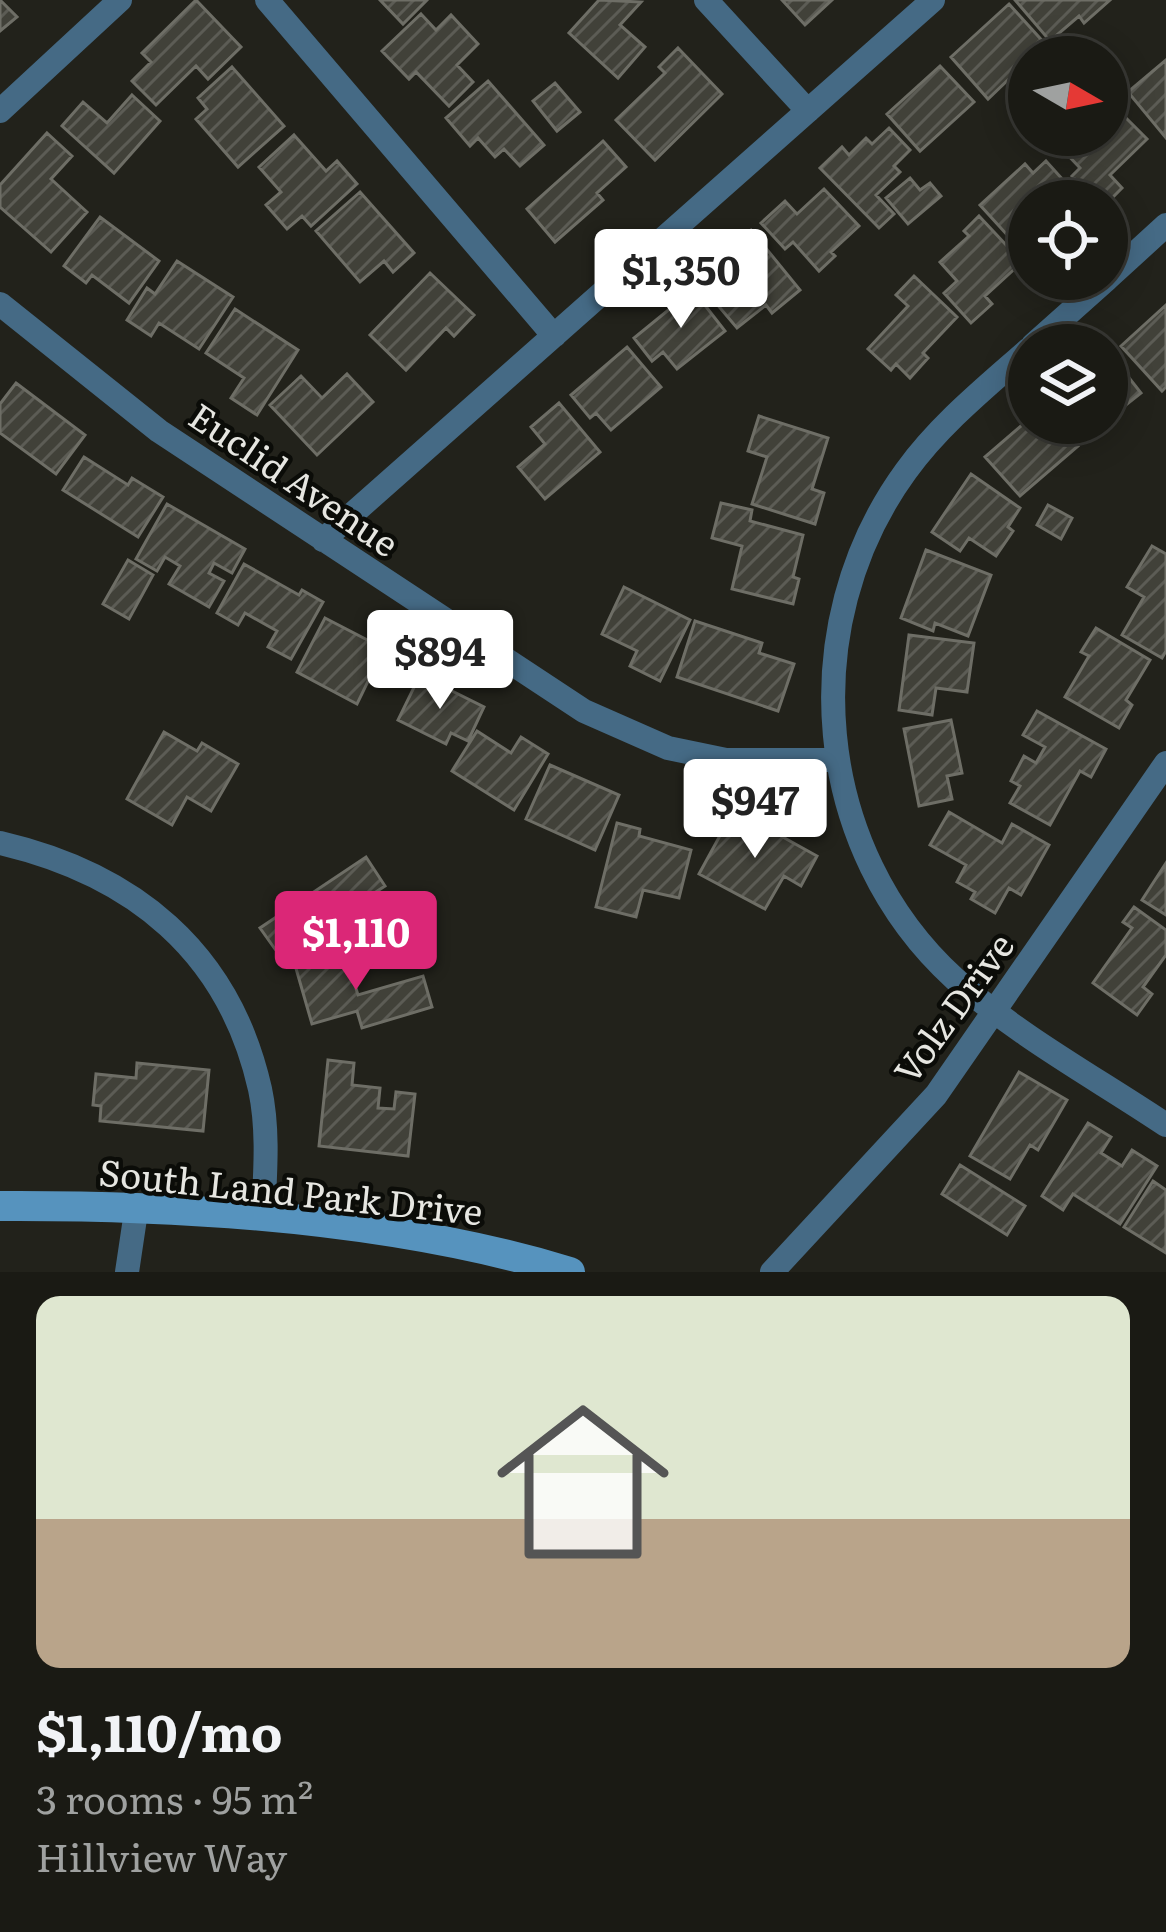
<!DOCTYPE html>
<html lang="en">
<head>
<meta charset="utf-8">
<style>
  :root { --surface:#1a1a14; --page:#272722; --text:#f1f3f6; --muted:#9fa1a0; --line:#383834; --accent:#db2777 }
  body { margin:0; font-family:Literata,serif; background:var(--page); color:var(--text); height:100vh; display:flex; flex-direction:column; font-size:45px; white-space:nowrap }
  * { box-sizing:border-box; margin:0 }
  p { font-size:39px; color:var(--muted) }
  .icon { flex:none; width:66px; height:66px; fill:none; stroke:currentColor; stroke-width:2; stroke-linecap:round; stroke-linejoin:round }
  .map { position:relative; height:1272px; overflow:hidden }
  .side { display:flex; flex-direction:column; background:var(--surface); flex:1 }
  .side>* { flex:none }
  .needle { width:78px; rotate:99deg }
  .buttons { position:absolute; left:1008px; top:36px; display:grid; gap:24px }
  .buttons a { display:grid; place-items:center; width:120px; height:120px; border-radius:50%; background:var(--surface); box-shadow:0 6px 30px #0003,0 0 0 3px var(--line); font-size:60px }
  .price { position:absolute; translate:-50% -102px; padding:0 27px; border-radius:12px; background:#fff; color:#222; font-size:39px; line-height:78px; filter:drop-shadow(0 3px 6px #0008) }
  .price::after { content:''; position:absolute; left:50%; top:72px; width:36px; height:27px; margin-left:-18px; background:inherit; clip-path:polygon(0 0,100% 0,50% 100%) }
  .price.on { background:var(--accent); color:#fff }
  ul { padding:0; list-style:none }
  li { display:grid; align-content:center; gap:24px; height:636px; padding:0 36px }
  li span { display:grid; place-items:center; height:372px; border-radius:24px; color:#555 }
  li>.icon { margin-inline-start:auto }
  span .icon { width:216px; height:216px; fill:#fffc; stroke-width:1 }
  li b { font-size:51px }
  .map>svg:first-child { display:block }
  .building { fill:url(#building-hatch); stroke:#6e6e66; stroke-width:3 }
  .lines { fill:none; stroke-linecap:round; stroke-linejoin:round }
  .street { stroke:#456a85; stroke-width:24 }
  .secondary { stroke:#5693be; stroke-width:30 }
  .labels { text-anchor:middle; dominant-baseline:central; stroke-width:9; stroke-linejoin:round; paint-order:stroke }
  .street-label { font-size:36px; fill:#e6e6e1; stroke:#0b0c08 }
</style>
</head>
<body>
<div class="map">
<svg width="1166" height="1272" viewBox="0 0 1166 1272">
  <defs>
    <pattern id="building-hatch" width="6" height="6" patternUnits="userSpaceOnUse" patternTransform="scale(3)"><rect width="6" height="6" fill="#414139"/><path d="M-1 1l2-2M0 6l6-6M5 7l2-2" fill="none" stroke="#5c5c55"/></pattern>
  </defs>
  <rect width="100%" height="100%" fill="#22221b"/>
  <path class="building" d="M0 0 17 17 0 31Z
    M196 0 241 47 208 79 196 66 156 105 132 81 151 62 142 53Z
    M380 0H427L403 24Z
    M599 0 641 2 620 25 645 47 618 78 569 33Z
    M782 0H832L805 25Z
    M1015 0H1110L1084 23 1079 16 1050 41Z
    M1009 4 1047 46 1035 57H1029V73L1016 85 1010 78 988 99 951 57Z
    M421 14 436 30 451 15 478 44 457 65 473 82 449 106 416 72 409 79 382 51Z
    M678 48 722 94 655 160 616 120 665 73 659 67Z
    M1166 60V138L1128 92Z
    M940 66 974 102 920 151 887 114Z
    M232 67 284 126 238 167 196 119 207 109 198 98Z
    M488 81 544 145 520 166 504 149 495 157 478 138 470 146 446 118Z
    M555 83 580 112 557 131 533 101Z
    M132 95 160 121 114 173 62 126 83 102 107 123Z
    M1107 99 1147 139 1110 175 1122 188 1107 203 1097 201 1072 176 1080 168 1063 150 1078 135H1107Z
    M889 128 910 150 894 166 900 172 876 195 894 214 879 228 820 168 842 147 849 155 866 138 872 144Z
    M47 133 72 156 51 179 87 212 51 252 0 207V185Z
    M294 135 326 171 337 161 357 184 311 226 302 216 287 229 266 205 281 192 259 167Z
    M603 141 626 167 597 193 603 200 555 242 527 209Z
    M1046 161 1082 201H1029V259L980 205 1025 164 1033 173Z
    M910 178 920 190 930 183 941 196 908 224 886 198Z
    M824 189 859 226 831 252 835 256 819 271 793 242 785 249 761 223 785 201 797 214Z
    M360 192 414 253 393 272 384 261 360 282 316 231Z
    M979 216 1022 262 985 296 992 304 971 323 944 293 957 281 940 262 969 236 964 231Z
    M100 217 159 261 129 303 92 275 86 283 64 266Z
    M751 230 800 290 772 313 766 305 737 328 710 296 737 274 722 254Z
    M177 261 233 297 199 349 159 323 151 336 127 320 147 288 155 294Z
    M430 273 474 315 454 336 446 328 406 370 370 335Z
    M914 276 957 317 923 353 928 358 910 378 896 364 891 370 868 349 908 306 896 295Z
    M693 290 725 331 677 369 663 352 652 361 634 338Z
    M1166 305V387L1162 391 1121 346Z
    M235 309 298 350 257 415 231 398 244 378 206 353Z
    M627 347 661 387 611 430 596 413 590 418 571 395Z
    M1108 351 1141 393 1107 420V352Z
    M347 374 373 402 317 455 270 405 301 376 322 398Z
    M16 383 85 435 56 474 0 433V404Z
    M559 403 600 452 545 499 518 467 545 444 531 427Z
    M759 416 828 438 812 489 824 493 815 524 752 504 767 457 748 451Z
    M1029 419V423H1059L1078 446 1020 496 985 457Z
    M84 457 128 485 132 478 163 497 138 537 63 490Z
    M971 474 1020 508 1008 527 1013 531 996 556 969 538 960 551 932 532Z
    M721 503 752 510 750 521 803 535 793 577 799 579 793 604 732 589 742 546 712 538Z
    M167 504 245 549 232 573 214 563 209 573 224 581 209 607 169 584 180 566 165 557 157 571 136 559Z
    M1048 505 1072 518 1061 539 1037 525Z
    M1152 546 1166 554V651L1162 658 1122 635 1144 597 1127 587Z
    M926 550 991 575 968 636 935 623 933 631 901 618Z
    M128 560 153 575 129 619 103 604Z
    M244 564 299 595 302 590 323 602 291 659 268 647 277 631 245 613 238 625 217 613Z
    M624 587 690 620 660 681 630 666 637 651 602 634Z
    M325 618 402 658 391 681 373 671 357 704 297 672Z
    M695 621 762 643 759 653 794 664 778 711 677 677Z
    M1096 628 1150 660 1126 700 1132 705 1119 728 1065 697 1089 656 1081 652Z
    M909 635 974 643 967 692 936 688 932 715 899 710Z
    M420 675 484 707 468 741 451 733 446 744 398 720Z
    M1037 711 1106 749 1091 777 1080 771 1050 825 1010 803 1020 786 1011 781 1024 756 1036 763 1045 747 1023 735Z
    M951 720 962 773 947 776 952 799 919 806 904 729Z
    M477 731 511 753 521 737 548 754 514 810 452 771Z
    M164 732 197 751 202 743 238 764 211 811 187 797 172 825 127 799Z
    M550 765 619 795 595 850 526 819Z
    M734 810 817 856 801 886 784 876 765 909 699 874Z
    M949 812 1002 843 1012 824 1049 845 1021 895 1009 888 995 913 971 899 975 892 957 882 966 865 930 845Z
    M617 823 640 829 639 836 691 850 679 898 643 890 636 917 596 907Z
    M366 857 385 886 362 901 367 909 299 955 289 940 275 949 260 928Z
    M1166 863V915L1142 900Z
    M1134 907 1166 930V955L1143 987 1152 994 1137 1015 1093 983 1132 928 1123 922Z
    M344 950 358 995 423 976 432 1007 362 1028 357 1011 312 1024 295 965Z
    M328 1060 354 1063 352 1085 380 1088 378 1108 394 1109 396 1092 415 1094 408 1156 319 1146Z
    M137 1063 209 1070 203 1131 100 1121 101 1106 93 1105 96 1074 136 1078Z
    M1019 1072 1067 1100 1038 1150 1030 1145 1010 1179 970 1156Z
    M1088 1123 1111 1137 1101 1153 1122 1166 1132 1150 1157 1166 1120 1224 1073 1194 1063 1210 1042 1196Z
    M960 1165 1025 1206 1007 1235 942 1194Z
    M1153 1181 1166 1190V1253L1124 1227Z"/>
  <g class="lines">
    <path class="street" d="M267 0 554 336
      M706 0 808 111
      M0 111 120 0
      M1107 279 1166 225
      M0 304 159 431 584 711 668 748 726 760H836
      M1033 345 1107 279
      M1029 349C986 387 940 424 906 471 793 626 813 850 955 979 1018 1036 1096 1078 1166 1125
      M323 540 933 0
      M0 843C133 874 229 951 260 1089 269 1131 265 1175 263 1218
      M127 1272 137 1205
      M772 1272 936 1095 1166 763"/>
    <path class="secondary" d="M0 1206C185 1205 393 1218 570 1272"/>
  </g>
  <g class="labels">
    <g class="street-label">
      <text transform="translate(295 478) rotate(34)">Euclid Avenue</text>
      <text transform="translate(952 1007) rotate(-54)">Volz Drive</text>
      <text transform="translate(291 1190) rotate(6)">South Land Park Drive</text>
    </g>
  </g>
</svg>
<div class="buttons">
<a><svg class="needle" viewBox="-14 -14 28 28"><path d="M0-13l5 13h-10z" fill="#e53935"/><path d="M0 13l5-13h-10z" fill="#9fa1a0"/></svg></a>
<a><svg class="icon" aria-label="locate" viewBox="0 0 24 24"><circle cx="12" cy="12" r="6"/><path d="M12 2v4M12 18v4M2 12h4M18 12h4"/></svg></a>
<a><svg class="icon" aria-label="layers" viewBox="0 0 24 24"><path d="M12 4l9 5-9 5-9-5zM3 14l9 5 9-5"/></svg></a>
</div>
<b class="price" style="left:681px;top:331px">$1,350</b>
<b class="price" style="left:440px;top:712px">$894</b>
<b class="price" style="left:755px;top:861px">$947</b>
<b class="price on" style="left:356px;top:993px">$1,110</b>
</div>
<section class="side">
<ul>
<li><span style="background:linear-gradient(#dfe7d0 60%,#b9a48a 0)"><svg class="icon" aria-label="home" viewBox="0 0 24 24"><path d="M3 11l9-7 9 7M6 9v11h12V9"/></svg></span><div><b>$1,110/mo</b><p>3 rooms · 95 m²</p><p>Hillview Way</p></div></li>
</ul>
</section>
</body>
</html>
